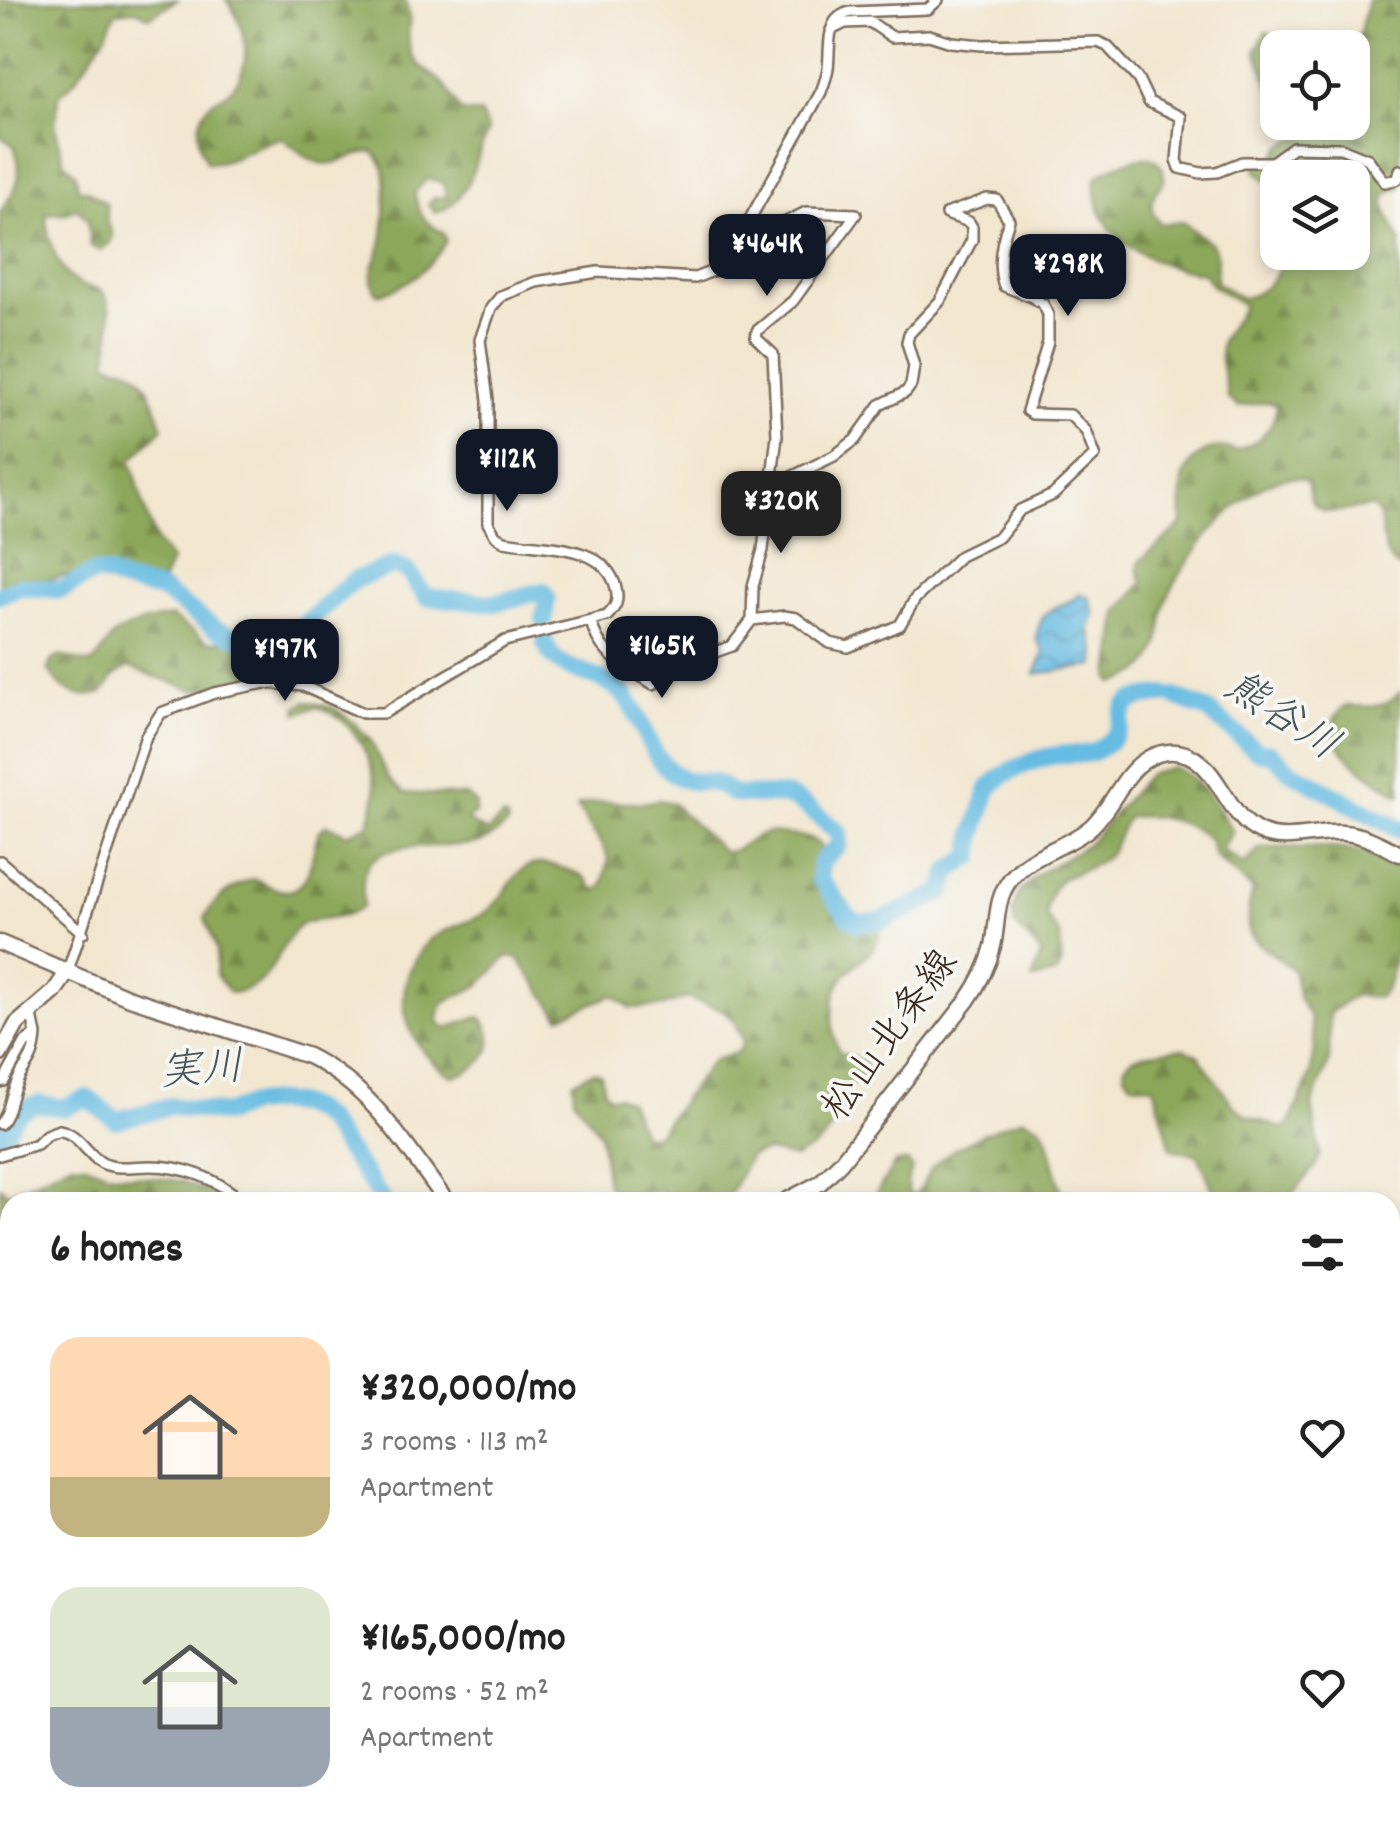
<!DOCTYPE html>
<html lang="en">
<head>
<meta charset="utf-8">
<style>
  :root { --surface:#fff; --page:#f6f6f6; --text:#222; --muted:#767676; --accent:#111827 }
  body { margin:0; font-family:Dekko,"Klee One",sans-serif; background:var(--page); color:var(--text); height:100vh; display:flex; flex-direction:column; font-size:38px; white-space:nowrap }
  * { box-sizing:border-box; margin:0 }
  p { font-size:32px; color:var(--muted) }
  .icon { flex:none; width:55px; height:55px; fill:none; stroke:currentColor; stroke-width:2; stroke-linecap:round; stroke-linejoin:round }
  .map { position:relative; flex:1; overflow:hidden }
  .side { position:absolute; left:0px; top:1192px; width:1400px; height:642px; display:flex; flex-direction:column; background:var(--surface); border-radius:30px 30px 0 0; box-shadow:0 5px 15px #0003 }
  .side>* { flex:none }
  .buttons { position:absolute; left:1260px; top:30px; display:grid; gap:20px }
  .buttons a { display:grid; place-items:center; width:110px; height:110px; border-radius:20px; background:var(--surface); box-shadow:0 5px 15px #0003; font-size:50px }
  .price { position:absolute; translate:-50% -85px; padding:0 22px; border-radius:20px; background:var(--accent); color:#fff; font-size:32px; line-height:65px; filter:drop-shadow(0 2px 5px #0008) }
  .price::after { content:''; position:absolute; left:50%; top:60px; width:30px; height:22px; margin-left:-15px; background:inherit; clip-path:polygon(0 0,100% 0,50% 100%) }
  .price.active { background:#222; color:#fff }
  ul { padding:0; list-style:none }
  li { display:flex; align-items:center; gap:30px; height:250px; padding:0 50px }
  li span { display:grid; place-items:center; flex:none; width:280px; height:200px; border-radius:30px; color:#555 }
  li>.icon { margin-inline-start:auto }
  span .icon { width:120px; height:120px; fill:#fffc; stroke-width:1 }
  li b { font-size:42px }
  h2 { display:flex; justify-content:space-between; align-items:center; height:120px; padding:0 50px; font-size:42px }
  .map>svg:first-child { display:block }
  .forest { fill:url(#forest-firs); stroke:#64683c; stroke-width:2.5 }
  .water { fill:url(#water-waves); stroke:#507280; stroke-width:2.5 }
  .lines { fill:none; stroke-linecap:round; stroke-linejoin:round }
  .river { stroke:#65bbe2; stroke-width:18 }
  .minor-casing { stroke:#7b6c5c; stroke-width:14 }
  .primary-casing { stroke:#7b6c5c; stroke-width:19 }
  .minor { stroke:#fff; stroke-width:9 }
  .primary { stroke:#fff; stroke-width:14 }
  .labels { text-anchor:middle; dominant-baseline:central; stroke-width:8; stroke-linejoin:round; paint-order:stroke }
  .street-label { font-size:40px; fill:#3b2a1e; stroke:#f6f6f2 }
  .water-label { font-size:42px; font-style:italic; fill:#485659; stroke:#f6f6f2 }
</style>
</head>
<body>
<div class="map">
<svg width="1400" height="1833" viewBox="0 0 1400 1833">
  <defs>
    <pattern id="forest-firs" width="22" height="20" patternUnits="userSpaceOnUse" patternTransform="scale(2.5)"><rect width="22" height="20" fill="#8ca75a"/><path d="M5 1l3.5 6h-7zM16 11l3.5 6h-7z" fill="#74884a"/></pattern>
    <pattern id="water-waves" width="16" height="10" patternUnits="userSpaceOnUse" patternTransform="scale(2.5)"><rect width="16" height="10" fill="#65bbe2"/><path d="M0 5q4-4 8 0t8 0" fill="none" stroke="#5498b7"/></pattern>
  </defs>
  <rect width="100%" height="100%" fill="#f6f6f2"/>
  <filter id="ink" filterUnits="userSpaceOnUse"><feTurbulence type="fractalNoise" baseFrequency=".01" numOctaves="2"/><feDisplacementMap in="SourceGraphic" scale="20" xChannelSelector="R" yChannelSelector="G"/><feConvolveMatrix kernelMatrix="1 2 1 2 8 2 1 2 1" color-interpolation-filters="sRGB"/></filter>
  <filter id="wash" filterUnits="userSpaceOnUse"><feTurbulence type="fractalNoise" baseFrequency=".0048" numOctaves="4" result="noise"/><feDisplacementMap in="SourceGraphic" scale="40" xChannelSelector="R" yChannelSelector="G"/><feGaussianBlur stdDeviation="2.25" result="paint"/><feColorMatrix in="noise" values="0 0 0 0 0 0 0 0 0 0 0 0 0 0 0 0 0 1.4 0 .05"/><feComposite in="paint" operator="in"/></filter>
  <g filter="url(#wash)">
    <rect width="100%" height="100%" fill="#f2e6cf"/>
    <path class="forest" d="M0 0H177L149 17 136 10 116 12 104 38 75 80 58 97 55 126 64 162 75 173 79 190H87L106 203 107 221 113 235 110 243 100 250 90 246 88 221 77 208 67 213 46 214C47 237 57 273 79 284 89 290 100 285 106 297 114 315 110 343 107 361 115 368 121 365 130 369 149 377 156 410 163 428L131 460 147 517 157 543 171 561 163 580C141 588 123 576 100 574 64 572 32 583 0 599V212C18 189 24 174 14 146L0 136Z
      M226 0H404C415 24 405 29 410 48 414 68 431 71 443 84 451 92 454 103 462 112L481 114 488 131C474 160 471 201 436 213L428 204 434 197 447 198 443 183 427 179 415 192C417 212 425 224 443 232L446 241C434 265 403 290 377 294 364 272 379 261 382 240 385 224 388 181 383 166 381 160 377 156 374 152 355 150 337 169 317 162 304 158 293 145 281 138 255 144 234 163 207 163 197 145 194 123 209 105 214 99 222 97 228 92 255 67 247 26 226 0Z
      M1368 0H1400V187L1386 194 1384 206 1400 240V568C1375 553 1389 526 1373 507 1354 506 1319 523 1310 497 1308 491 1309 485 1307 480 1258 459 1183 560 1167 599 1159 618 1164 642 1152 659 1145 671 1127 681 1113 683L1110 678 1118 611 1143 583 1138 570 1140 561 1181 526C1183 510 1179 492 1184 477 1190 456 1214 441 1235 451 1256 445 1276 429 1276 405L1267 402 1238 407 1227 397C1227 378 1216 359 1222 340 1227 327 1240 318 1243 305L1213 286 1203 273C1152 266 1090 238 1096 177 1115 164 1166 139 1164 182 1150 196 1146 208 1161 224L1183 222 1212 244 1217 257 1216 282 1242 298C1264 295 1281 273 1284 253L1352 252V178H1278L1277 191 1255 170 1260 159 1273 158 1282 146 1315 127V123L1352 122V48H1278L1277 106 1256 51 1266 32 1284 41 1299 43 1357 42Z
      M171 617 209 642 284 640 314 632 319 643 303 667 292 674 229 681 196 691 128 667 114 676 103 693C78 701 60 690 48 669L51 661 61 656 90 664C103 657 105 641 116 634 130 625 155 619 171 617Z
      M1400 692V795C1376 780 1304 738 1345 706 1367 706 1385 711 1400 692Z
      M306 701 335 708 354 723 370 739 388 778 404 793 467 796 476 804 475 814 466 820 487 832 503 817 507 819 508 825C499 831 492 838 482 842 451 852 375 834 364 874 362 883 363 896 363 906 343 923 309 914 296 929 273 954 274 989 230 993L216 975 217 951 205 918C214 897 234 886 254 879 264 882 276 891 285 891 313 892 312 847 319 831L327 825 347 834 368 825C372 812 377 799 375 785 372 756 351 716 320 708 312 706 305 712 297 713V707Z
      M1173 767C1202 779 1216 806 1233 832L1221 849 1244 865 1260 848 1322 847 1362 851 1400 869C1400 898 1400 984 1378 997 1372 999 1362 996 1355 995L1330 1013 1329 1062 1312 1105 1320 1155 1316 1165 1286 1202H1219C1213 1194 1201 1158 1197 1155 1192 1152 1177 1151 1171 1149L1154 1086 1132 1083 1125 1074V1066L1132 1058 1143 1054 1183 1048 1198 1055 1233 1105 1247 1116 1281 1128 1289 1125 1310 1075 1315 1049 1310 1018 1298 996 1294 971C1258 938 1237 946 1253 890L1214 856 1209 839C1188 821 1155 814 1128 817 1118 830 1117 848 1104 858 1074 883 1052 864 1046 916L1060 935 1062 964 1057 973 1032 980 1041 953 1015 925 1012 912 1019 892 1038 874 1089 843 1148 774Z
      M659 800 672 803 724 852C741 852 750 836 767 833 774 832 783 835 791 835 847 839 812 872 836 904 845 916 864 921 878 925 885 948 858 959 845 975 829 994 829 1030 839 1052L864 1062 867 1071C857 1081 847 1085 839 1098 835 1107 837 1113 834 1121 828 1141 811 1150 794 1158L768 1151 750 1156 730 1193 714 1202H678L660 1191 619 1195 607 1186 600 1134 574 1098 573 1082 594 1071 601 1074 604 1091 610 1097 618 1096 629 1101 643 1135H656L712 1061 738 1052 744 1043 733 1020 723 1010 686 998 664 1006 631 1008 613 995 560 1017 518 958 507 957 480 985 443 1003 438 1020 446 1029 476 1017 482 1018C504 1047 481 1070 452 1076 411 1052 389 1002 416 959 420 953 424 945 429 940 446 927 468 924 485 913 516 891 513 850 562 868 576 873 587 875 593 889L602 888 609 858C599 839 588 825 577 807 603 796 631 807 659 800Z
      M1024 1118 1040 1126 1047 1137 1064 1202H871L895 1163 908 1162 912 1169 907 1182 908 1192 913 1196C927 1185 922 1181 931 1169 946 1148 999 1126 1024 1118Z
      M70 1163 86 1164 108 1173 181 1181 233 1202H10V1311L0 1299V1186L8 1194Z
      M628 1825H836L835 1833H633Z"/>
    <path class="water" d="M1080 594 1089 596 1095 615 1089 629 1096 650 1095 666 1035 674 1044 652 1036 638C1043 599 1063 611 1080 594Z"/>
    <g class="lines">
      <path class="river" d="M0 595 20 586 61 590 94 573 109 575 124 582 161 590 216 629 238 638 275 643 293 634 354 580 394 565 407 571 426 597 495 603 543 591 547 598 544 619
        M545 642C553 673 594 671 615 687 646 710 643 761 683 779 692 783 704 781 714 783 721 785 727 792 735 794 747 797 774 793 788 797 800 799 828 824 839 833V845L821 862 820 879 849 917 859 923 881 921 943 892 950 870 973 856C972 838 976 828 982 811 984 804 985 796 989 789 1000 772 1037 758 1057 755 1078 751 1085 761 1107 743 1135 721 1103 698 1165 695
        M1175 697 1207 710 1257 751 1271 753 1290 771 1400 830
        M0 1135 4 1134 17 1113 28 1107 38 1104 64 1108 87 1098 116 1120 171 1106 225 1114 252 1104 277 1102 296 1104 312 1110 325 1120 384 1202"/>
    </g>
  </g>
  <g filter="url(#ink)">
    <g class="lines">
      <g class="minor-casing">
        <path id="minor" d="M831 30 845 23 870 22 892 37 929 35 951 42 982 45 1098 42 1107 46 1138 79 1149 102 1181 117 1177 160 1180 168 1201 173 1217 172 1242 162H1272L1293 147 1341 148 1368 159 1385 182 1398 179 1400 170
          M723 267 821 92C824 84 827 76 828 68 831 47 824 17 851 12L928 9 938 0
          M752 620 784 616 796 618 830 643 848 647 900 625 915 599 960 556 999 537 1020 510 1053 495 1095 455 1086 431 1070 415 1032 414 1027 411 1048 342V314L1043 304 1032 297 1004 286C996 265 1002 240 1009 220L997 200 987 199 946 214 969 222 972 227V240L940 301 909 334 907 342 914 366 911 385 906 392 880 405 855 440 834 456 771 487
          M0 861 83 933
          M67 973 146 736 161 713 214 693 265 683 303 686 363 713H384L505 641 607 616C616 607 619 601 616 588 605 542 540 548 504 541L495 535 488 523V400L480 340 491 308 501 296 536 282 598 272 695 278 723 267H731L752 239 806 212 856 214 793 301 757 331 756 338 773 354 777 436 763 550 753 586 752 620 732 646 707 655 653 684C625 665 599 656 591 621
          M0 1082 4 1081 25 1043 36 1035 31 1010
          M0 1124C10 1113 9 1100 15 1087 24 1063 34 1064 36 1035
          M0 1155 37 1144 46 1135 59 1130C80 1134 85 1153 102 1163 116 1170 135 1166 150 1166 185 1166 217 1179 244 1202
          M0 1290 10 1295
          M1390 1392 1400 1393
          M1390 1486 1400 1479
          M1390 1600 1400 1602
          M1390 1779 1400 1780
          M1006 1825 1015 1833
          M1075 1825 1087 1833
          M210 1833 213 1825
          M233 1833 234 1825"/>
      </g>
      <g class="primary-casing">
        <path id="primary" d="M0 943 127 997 308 1056C374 1089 405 1146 447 1202
          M0 1054 17 1024 54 992 67 973
          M784 1202 820 1183 841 1162 967 1001C979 984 988 967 993 946 998 924 995 899 1010 880 1030 853 1068 848 1092 826 1112 807 1122 776 1144 761 1157 752 1173 749 1188 755 1221 770 1227 817 1260 832 1285 844 1317 831 1343 833 1364 834 1382 845 1400 854"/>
      </g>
      <use href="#minor" class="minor"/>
      <use href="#primary" class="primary"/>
    </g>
  </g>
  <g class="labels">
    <g class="street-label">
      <text transform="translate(893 1037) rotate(-54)">松山北条線</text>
    </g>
    <g class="water-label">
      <text transform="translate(1280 719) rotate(33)">熊谷川</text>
      <text transform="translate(202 1073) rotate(-4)">実川</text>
    </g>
  </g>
</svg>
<div class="buttons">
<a><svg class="icon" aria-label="locate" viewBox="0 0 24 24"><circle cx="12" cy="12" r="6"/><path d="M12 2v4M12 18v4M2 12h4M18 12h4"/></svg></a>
<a><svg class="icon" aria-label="layers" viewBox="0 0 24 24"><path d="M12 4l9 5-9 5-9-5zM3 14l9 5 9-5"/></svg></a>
</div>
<b class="price" style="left:767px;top:299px">¥464K</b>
<b class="price" style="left:1068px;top:319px">¥298K</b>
<b class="price" style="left:507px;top:514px">¥112K</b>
<b class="price active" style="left:781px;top:556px">¥320K</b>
<b class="price" style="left:662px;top:701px">¥165K</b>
<b class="price" style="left:285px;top:704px">¥197K</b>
<section class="side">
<h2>6 homes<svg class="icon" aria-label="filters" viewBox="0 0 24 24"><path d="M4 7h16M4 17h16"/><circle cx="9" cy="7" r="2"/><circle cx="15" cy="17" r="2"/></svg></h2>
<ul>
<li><span style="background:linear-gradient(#ffd9b3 70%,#c2b280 0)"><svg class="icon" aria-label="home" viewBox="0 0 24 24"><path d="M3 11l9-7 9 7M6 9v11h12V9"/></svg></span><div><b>¥320,000/mo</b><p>3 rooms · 113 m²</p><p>Apartment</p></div><svg class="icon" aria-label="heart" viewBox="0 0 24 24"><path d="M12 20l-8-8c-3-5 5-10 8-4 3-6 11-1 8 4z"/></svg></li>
<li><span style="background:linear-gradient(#dfe7d0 60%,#9aa5b1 0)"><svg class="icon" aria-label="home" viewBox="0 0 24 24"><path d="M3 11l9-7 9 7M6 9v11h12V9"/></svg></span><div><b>¥165,000/mo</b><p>2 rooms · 52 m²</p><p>Apartment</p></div><svg class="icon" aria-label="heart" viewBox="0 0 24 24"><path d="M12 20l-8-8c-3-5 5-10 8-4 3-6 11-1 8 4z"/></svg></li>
</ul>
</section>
</div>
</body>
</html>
